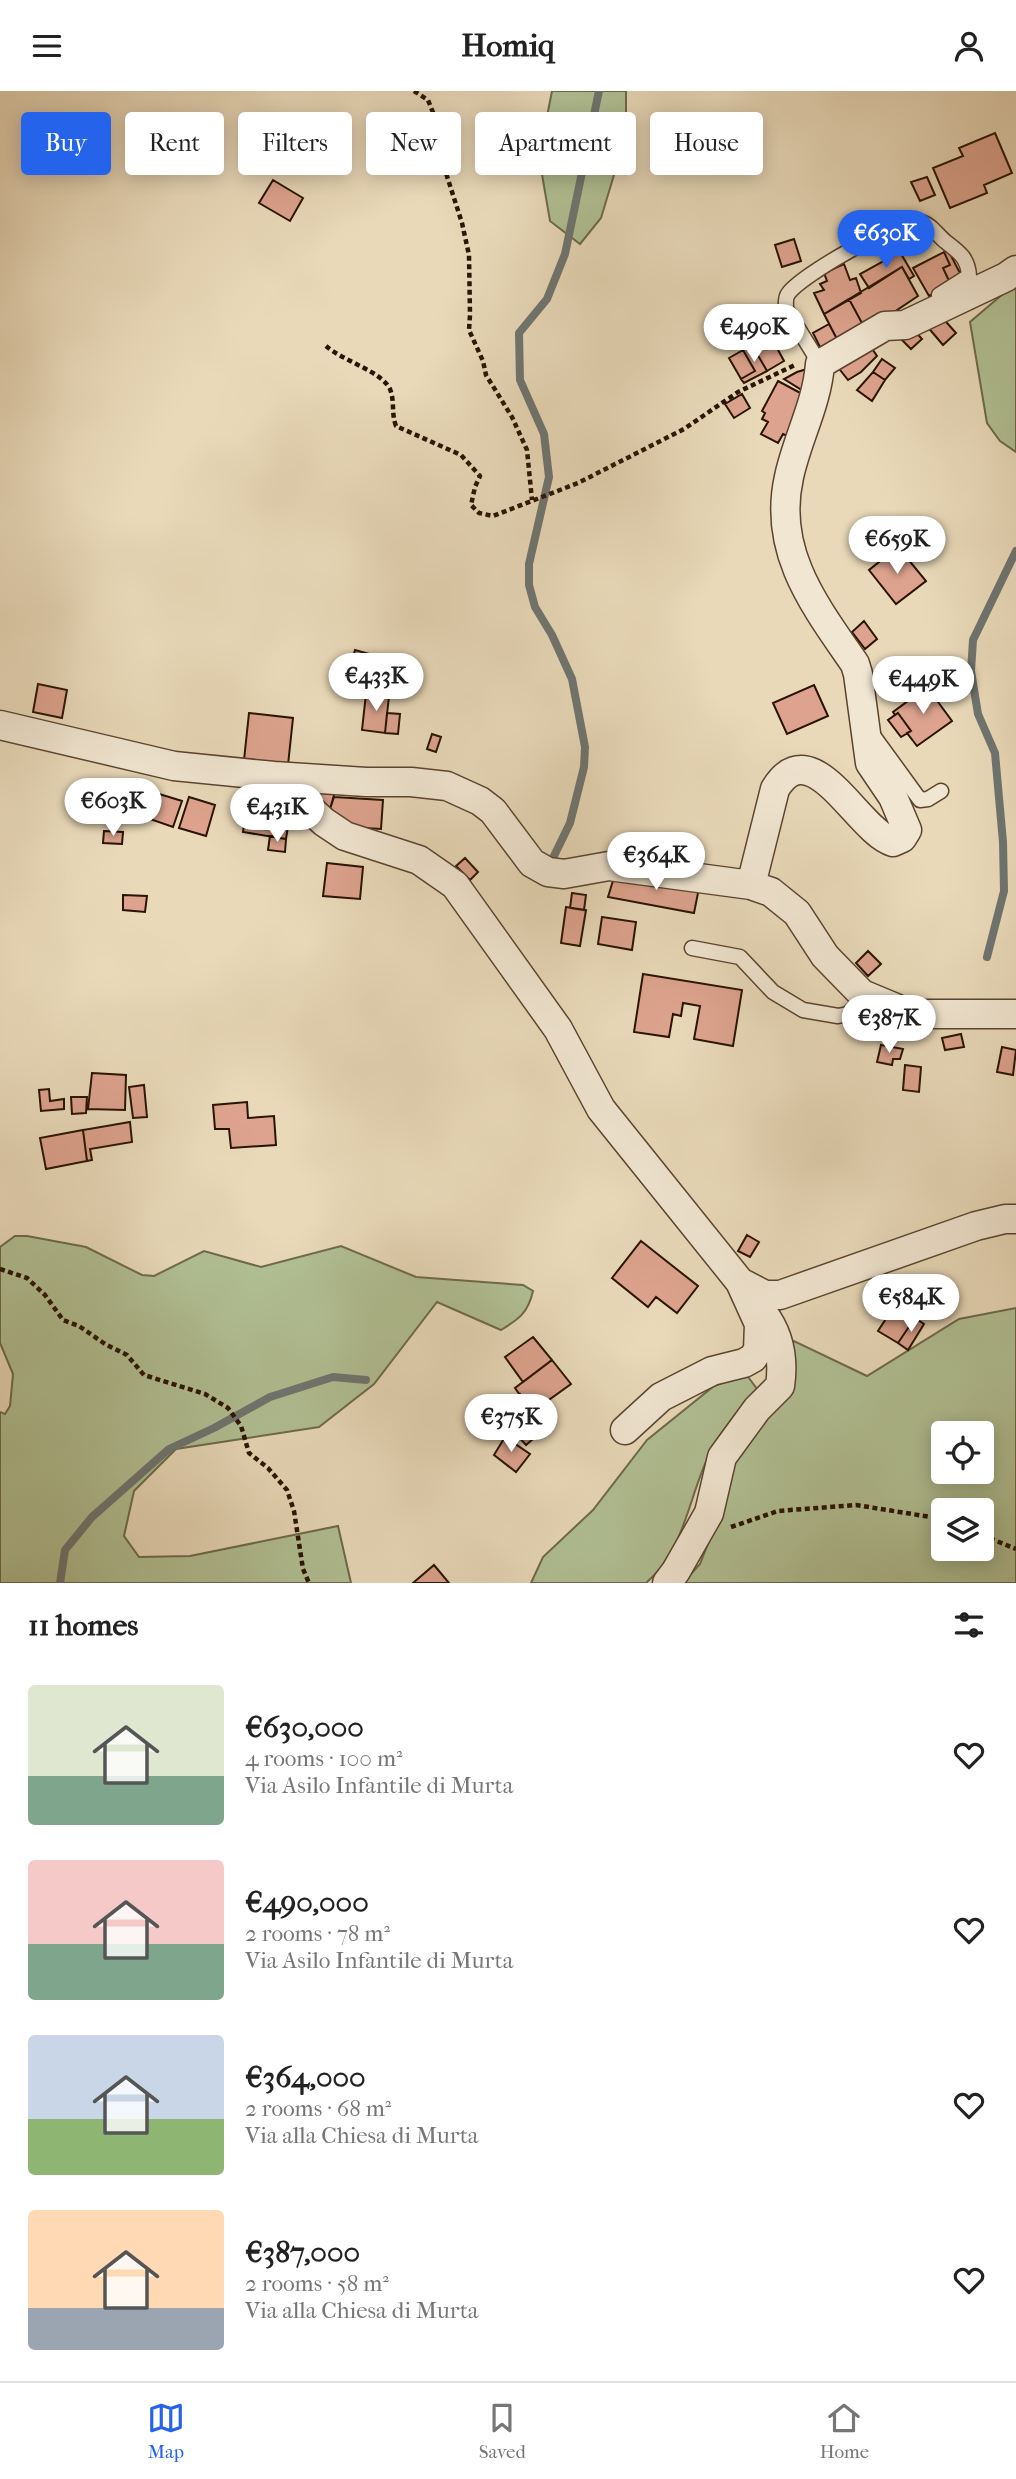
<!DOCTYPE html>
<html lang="en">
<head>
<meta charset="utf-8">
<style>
  :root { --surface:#fff; --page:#f2f2f2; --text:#222; --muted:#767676; --line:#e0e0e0; --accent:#2563eb }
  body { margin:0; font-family:"IM FELL French Canon",serif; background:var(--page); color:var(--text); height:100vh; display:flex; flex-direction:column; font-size:26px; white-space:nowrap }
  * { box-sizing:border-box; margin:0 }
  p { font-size:23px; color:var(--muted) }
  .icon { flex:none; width:38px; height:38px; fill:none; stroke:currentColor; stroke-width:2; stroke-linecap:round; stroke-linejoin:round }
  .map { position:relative; height:1492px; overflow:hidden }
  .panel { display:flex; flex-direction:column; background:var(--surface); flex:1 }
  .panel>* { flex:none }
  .top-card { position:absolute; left:21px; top:21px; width:975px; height:63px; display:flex; gap:14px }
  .buttons { position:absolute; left:931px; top:1330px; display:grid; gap:14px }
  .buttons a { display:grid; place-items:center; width:63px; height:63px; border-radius:7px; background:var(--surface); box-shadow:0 4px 18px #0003; font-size:35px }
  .price { position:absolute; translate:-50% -60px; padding:0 16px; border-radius:24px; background:#fff; color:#222; font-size:23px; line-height:46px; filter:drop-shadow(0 2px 4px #0008) }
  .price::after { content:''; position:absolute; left:50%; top:42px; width:21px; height:16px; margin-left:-10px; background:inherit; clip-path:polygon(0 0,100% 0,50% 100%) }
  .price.selected { background:var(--accent); color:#fff }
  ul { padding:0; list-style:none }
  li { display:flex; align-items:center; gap:21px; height:175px; padding:0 28px }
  li span { display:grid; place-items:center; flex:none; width:196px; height:140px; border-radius:7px; color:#555 }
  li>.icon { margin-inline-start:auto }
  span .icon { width:84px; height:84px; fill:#fffc; stroke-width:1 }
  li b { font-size:30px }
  h2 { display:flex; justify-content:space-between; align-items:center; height:84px; padding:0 28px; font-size:30px }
  .tag { padding:0 24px; border-radius:7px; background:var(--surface); box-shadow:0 4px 18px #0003; font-size:24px; line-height:63px }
  .tag.selected { background:var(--accent); color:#fff }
  header { display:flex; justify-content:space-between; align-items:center; height:91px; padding:0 28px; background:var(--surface); font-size:32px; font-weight:700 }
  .tab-bar { display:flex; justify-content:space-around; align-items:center; height:98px; border-top:2px solid var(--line); background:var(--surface); font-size:19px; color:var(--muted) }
  .tab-bar a { display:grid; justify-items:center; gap:4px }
  .tab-bar .selected { color:var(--accent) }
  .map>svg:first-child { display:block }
  .green { fill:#b1c094; stroke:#6e6a4c; stroke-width:2; fill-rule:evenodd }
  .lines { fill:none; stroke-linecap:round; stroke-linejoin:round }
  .stream { stroke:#6f7571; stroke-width:8 }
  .building { fill:#dda38e; stroke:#2a1303; stroke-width:2 }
  .service-casing { stroke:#5a4430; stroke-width:17 }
  .minor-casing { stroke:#5a4430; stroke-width:31 }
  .path { stroke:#2a1303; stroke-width:4.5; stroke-dasharray:5 3.5; stroke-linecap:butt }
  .service { stroke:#f1e6d2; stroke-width:14 }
  .minor { stroke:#f1e6d2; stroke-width:28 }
</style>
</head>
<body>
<header><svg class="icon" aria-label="menu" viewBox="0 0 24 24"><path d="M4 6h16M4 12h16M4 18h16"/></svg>Homiq<svg class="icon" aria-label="person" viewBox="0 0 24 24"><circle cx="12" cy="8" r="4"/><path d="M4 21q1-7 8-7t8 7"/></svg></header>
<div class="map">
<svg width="1016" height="1492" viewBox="0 0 1016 1492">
  <rect width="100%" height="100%" fill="#e9d9b9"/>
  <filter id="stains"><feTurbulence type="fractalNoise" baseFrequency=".00286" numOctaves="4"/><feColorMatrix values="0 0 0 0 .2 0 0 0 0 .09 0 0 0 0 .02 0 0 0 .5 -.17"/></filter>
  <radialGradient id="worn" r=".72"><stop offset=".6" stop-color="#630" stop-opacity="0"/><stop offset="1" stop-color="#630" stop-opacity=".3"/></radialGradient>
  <path class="green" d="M552 0H626V44L601 127 580 153 550 130 539 66Z
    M1016 195V361L1000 350 987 332 970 231 1004 202Z
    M15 1145H27L86 1156 142 1184 154 1185 204 1160 261 1176 341 1155 416 1186 523 1194 533 1200C528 1222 519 1228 501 1239L437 1211 374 1293 319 1336 176 1358 134 1400 124 1445 139 1466 190 1465 338 1435 351 1492H0V1321L5 1323 10 1315 13 1283 0 1252V1156Z
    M1016 1217V1492H683L700 1473 721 1419 734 1371 794 1250 867 1285 959 1228ZM943 1342H982V1381H943ZM943 1419H982V1458H943Z
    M746 1283 757 1298C741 1317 723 1337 712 1358 688 1403 687 1457 646 1492H531L543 1466 593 1419 647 1349 714 1295Z"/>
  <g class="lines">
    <path class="stream" d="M553 767 570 732 584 676 585 656 572 588 552 544 535 516 529 494V473L549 386 544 343 520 289 519 242 547 208 565 163 599 0
      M987 866 1004 800 1003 751 995 662 978 623 971 580 973 549 1016 460
      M60 1492 65 1459 92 1426 169 1358 214 1337 270 1306 333 1286 366 1289"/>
  </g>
  <path class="building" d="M995 42 1012 82 984 94 987 102 950 117 933 77 963 65 959 57Z
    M927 86 935 104 920 110 911 91Z
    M273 89 303 107 290 130 259 112Z
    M794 148 801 170 782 176 775 154Z
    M948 159 961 184 951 194 943 177 950 174 944 161Z
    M900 161 914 185 909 188 902 176 869 197 860 183Z
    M944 161 950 174 943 177 951 194 929 205 913 177Z
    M844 173 850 189 856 187 861 202 824 223 814 202 824 199 820 193 827 190 824 182Z
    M902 176 918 205 894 221 863 234 849 208Z
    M849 208 863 234 838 250 824 223Z
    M939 223 956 242 943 254 926 234Z
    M829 233 838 250 822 260 813 242Z
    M910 235 922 248 911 258 899 246Z
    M770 244 784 270 767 280 752 254Z
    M868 252 877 265 861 281 848 289 837 275Z
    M752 254 767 280 744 292 741 288 755 280 743 259Z
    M743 259 755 280 741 288 729 267Z
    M882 268 895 277 885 289 873 281Z
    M807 278 805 301 784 288 797 281Z
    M873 281 885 289 872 310 857 299Z
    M778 290 806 305 790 346 783 343 778 352 761 343 768 331 762 328 765 322 762 320Z
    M742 303 750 317 734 327 725 313Z
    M898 456 926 490 896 513 869 479Z
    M864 530 877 548 865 558 852 541Z
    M355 559 376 565 368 594 347 588Z
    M38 593 67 599 62 627 33 621Z
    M814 594 828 625 787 643 773 612Z
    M927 596 952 630 917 655 907 642 911 640 898 622 895 624 893 621Z
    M366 603 389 605 385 642 362 639Z
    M249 622 293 627 288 674 244 669Z
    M387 622 400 623 398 643 385 642Z
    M898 622 911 640 901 646 888 629Z
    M432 643 441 646 436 661 427 658Z
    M308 696 336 697 330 718 327 723Z
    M156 702 182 710 173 736 147 727Z
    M189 706 215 714 206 745 179 737Z
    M334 706 383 709 381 738 365 737 361 744 330 718Z
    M247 711 291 716 286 748 243 741Z
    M104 740 123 741 122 753 103 752Z
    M270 745 286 748 285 761 268 759Z
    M465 767 478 781 470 789 456 775Z
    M327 772 363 776 360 808 323 805Z
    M615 783 700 792 694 822 608 806Z
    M572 802 586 804 584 819 570 817Z
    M123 804 147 805 145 821 123 819Z
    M566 816 586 819 580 855 561 852Z
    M602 826 636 831 632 859 598 853Z
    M868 860 881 873 868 885 856 872Z
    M643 883 742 899 733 955 694 948 700 915 683 912 681 925 673 923 669 946 634 941Z
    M961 943 964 956 945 959 942 947Z
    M881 954 903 958 900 968H893L892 974 877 971Z
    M1002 956 1016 959 1013 984 997 981Z
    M905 974 921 976 919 1001 903 999Z
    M92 982 126 984 125 1019 88 1018Z
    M144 994 147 1026 133 1027 129 996Z
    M49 998 50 1010 64 1008V1018L41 1020 39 999Z
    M71 1006H87L86 1022 72 1023Z
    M247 1011 248 1027 274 1025 276 1054 231 1057 229 1038H215L213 1014Z
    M130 1031 132 1051 90 1058 92 1069 87 1070 83 1039Z
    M83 1039 87 1070 46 1078 40 1047Z
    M747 1144 759 1151 750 1166 738 1160Z
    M641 1150 698 1195 677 1222 656 1206 648 1216 612 1187Z
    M897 1211 917 1224 898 1252 878 1240Z
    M915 1227 924 1233 908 1259 898 1252Z
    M533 1246 552 1269 523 1291 505 1266Z
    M552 1269 571 1293 532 1321 515 1297Z
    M520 1303 532 1321 529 1323 542 1340 526 1354 511 1337 506 1340 494 1322Z
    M505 1346 530 1363 516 1381 494 1364Z
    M434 1474 449 1492H413Z"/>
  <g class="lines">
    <g class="service-casing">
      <path id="service" d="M820 273 786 218C786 213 785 207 788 203 801 184 899 128 921 131 931 133 938 145 946 151 959 161 968 167 969 185L939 204
        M872 643 920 709 928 708 941 700
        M692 857 740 866 773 901 803 919 838 925 848 923 856 915 862 903"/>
    </g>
    <g class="minor-casing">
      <path id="minor" d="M0 634 174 675 274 685 366 691H411L447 695 480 710 493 720 532 772 548 781 564 783 609 775 751 794 771 801 797 822 825 865 862 903 910 923H1016
        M274 685 324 731 345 745 419 769 455 794 558 938 601 1018 740 1191 759 1233 758 1259 753 1267 744 1272 712 1280 661 1306 625 1339
        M751 794 775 698C812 637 858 741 893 751L902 747 907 739 893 706 870 672 858 583 855 573C816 516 772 461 789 386 797 348 817 313 820 273L885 235 905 234 1006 186 1016 179
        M740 1191 765 1204H780L976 1135 1005 1128H1016
        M667 1492 676 1480 709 1422 722 1366 757 1318 780 1295C784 1268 780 1244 763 1222"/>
    </g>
    <path class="path" d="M414 0 428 9 440 39 445 79 462 132 469 164 470 224 469 239 483 270 486 284 512 326 527 359 532 409
      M326 255C343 270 381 280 390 298 395 311 391 322 396 335L461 364 480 385 475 396 471 414 479 422 493 425 578 392 684 338 738 301 795 274
      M0 1178 27 1187 45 1204 63 1229 79 1235 105 1253 127 1264 144 1284 205 1303 228 1317 241 1335 249 1362 268 1377 287 1399 294 1420 303 1478 309 1492
      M731 1436 778 1420 856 1414 943 1428
      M982 1444 1016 1458"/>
    <use href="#service" class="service"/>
    <use href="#minor" class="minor"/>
  </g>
  <rect width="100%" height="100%" filter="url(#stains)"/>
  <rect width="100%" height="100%" fill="url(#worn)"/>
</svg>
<div class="buttons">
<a><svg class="icon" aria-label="locate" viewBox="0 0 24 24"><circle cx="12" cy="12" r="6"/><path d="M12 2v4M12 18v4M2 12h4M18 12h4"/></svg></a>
<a><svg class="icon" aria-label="layers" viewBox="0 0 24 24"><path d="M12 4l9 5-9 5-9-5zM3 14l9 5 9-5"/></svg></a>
</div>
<b class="price selected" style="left:886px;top:179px">€630K</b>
<b class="price" style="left:754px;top:273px">€490K</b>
<b class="price" style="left:897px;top:485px">€659K</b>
<b class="price" style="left:376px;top:622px">€433K</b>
<b class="price" style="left:923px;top:625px">€449K</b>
<b class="price" style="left:113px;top:747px">€603K</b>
<b class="price" style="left:277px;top:753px">€431K</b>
<b class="price" style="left:656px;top:801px">€364K</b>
<b class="price" style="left:889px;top:964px">€387K</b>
<b class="price" style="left:911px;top:1243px">€584K</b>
<b class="price" style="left:511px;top:1363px">€375K</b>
<div class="top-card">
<a class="tag selected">Buy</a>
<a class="tag">Rent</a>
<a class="tag">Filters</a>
<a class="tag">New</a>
<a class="tag">Apartment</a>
<a class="tag">House</a>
</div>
</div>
<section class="panel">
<h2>11 homes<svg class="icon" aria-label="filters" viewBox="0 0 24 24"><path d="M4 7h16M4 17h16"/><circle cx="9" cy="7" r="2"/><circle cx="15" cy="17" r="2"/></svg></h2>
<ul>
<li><span style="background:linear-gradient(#dfe7d0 65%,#7fa58c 0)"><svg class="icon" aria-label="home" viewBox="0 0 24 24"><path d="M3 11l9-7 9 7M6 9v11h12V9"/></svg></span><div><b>€630,000</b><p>4 rooms · 100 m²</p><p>Via Asilo Infantile di Murta</p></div><svg class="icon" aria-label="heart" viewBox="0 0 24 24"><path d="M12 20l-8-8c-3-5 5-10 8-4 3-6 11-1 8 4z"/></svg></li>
<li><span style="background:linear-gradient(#f6c9c9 60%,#7fa58c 0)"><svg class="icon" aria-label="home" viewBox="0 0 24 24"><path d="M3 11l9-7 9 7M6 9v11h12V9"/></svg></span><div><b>€490,000</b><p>2 rooms · 78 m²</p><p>Via Asilo Infantile di Murta</p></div><svg class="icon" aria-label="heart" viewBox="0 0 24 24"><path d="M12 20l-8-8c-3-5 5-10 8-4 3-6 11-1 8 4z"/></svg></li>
<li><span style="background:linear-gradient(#c9d6e8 60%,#8fb573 0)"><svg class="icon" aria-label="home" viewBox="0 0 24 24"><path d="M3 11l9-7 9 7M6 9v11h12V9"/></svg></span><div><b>€364,000</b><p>2 rooms · 68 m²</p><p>Via alla Chiesa di Murta</p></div><svg class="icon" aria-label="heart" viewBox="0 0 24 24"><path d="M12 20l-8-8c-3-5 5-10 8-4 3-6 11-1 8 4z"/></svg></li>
<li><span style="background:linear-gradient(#ffd9b3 70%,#9aa5b1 0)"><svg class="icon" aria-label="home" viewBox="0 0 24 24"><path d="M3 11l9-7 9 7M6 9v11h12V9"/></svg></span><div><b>€387,000</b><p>2 rooms · 58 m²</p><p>Via alla Chiesa di Murta</p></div><svg class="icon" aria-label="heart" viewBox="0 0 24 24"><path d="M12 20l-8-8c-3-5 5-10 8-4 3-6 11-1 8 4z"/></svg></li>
</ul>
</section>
<nav class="tab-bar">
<a class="selected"><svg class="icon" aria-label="map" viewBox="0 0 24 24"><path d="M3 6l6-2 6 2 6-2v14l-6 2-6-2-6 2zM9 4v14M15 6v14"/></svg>Map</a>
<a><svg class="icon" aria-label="saved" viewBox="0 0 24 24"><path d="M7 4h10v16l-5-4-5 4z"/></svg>Saved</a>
<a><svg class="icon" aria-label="home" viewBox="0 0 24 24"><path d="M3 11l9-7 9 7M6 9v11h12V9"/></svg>Home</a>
</nav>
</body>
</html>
